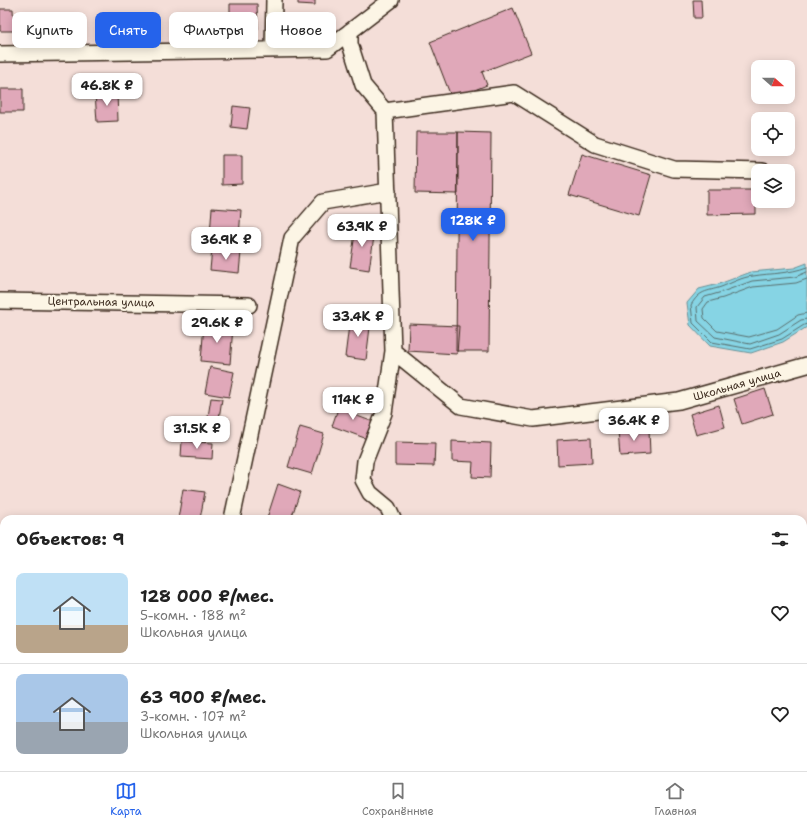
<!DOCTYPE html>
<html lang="ru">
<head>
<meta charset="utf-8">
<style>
  :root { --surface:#fff; --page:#f2f2f2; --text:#222; --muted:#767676; --line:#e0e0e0; --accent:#2563eb }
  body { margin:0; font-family:"Shantell Sans",sans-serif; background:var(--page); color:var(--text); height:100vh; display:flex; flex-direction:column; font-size:15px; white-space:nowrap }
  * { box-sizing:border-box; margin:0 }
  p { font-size:13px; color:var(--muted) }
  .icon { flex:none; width:22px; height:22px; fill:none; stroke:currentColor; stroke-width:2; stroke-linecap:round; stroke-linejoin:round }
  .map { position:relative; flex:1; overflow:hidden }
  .details { position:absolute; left:0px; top:515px; width:807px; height:256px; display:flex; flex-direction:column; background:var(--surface); border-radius:12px 12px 0 0; box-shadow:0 2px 10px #0003 }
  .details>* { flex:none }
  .banner { position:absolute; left:12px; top:12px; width:400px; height:36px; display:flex; gap:8px }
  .needle { width:26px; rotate:111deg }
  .buttons { position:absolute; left:751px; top:60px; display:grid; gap:8px }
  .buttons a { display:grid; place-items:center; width:44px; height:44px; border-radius:8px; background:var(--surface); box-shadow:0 2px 10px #0003; font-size:20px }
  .price { position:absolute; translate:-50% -34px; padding:0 9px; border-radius:8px; background:#fff; color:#222; font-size:13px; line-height:26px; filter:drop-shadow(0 1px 2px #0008) }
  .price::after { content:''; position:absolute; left:50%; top:24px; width:12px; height:9px; margin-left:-6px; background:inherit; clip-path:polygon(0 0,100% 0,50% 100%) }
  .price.active { background:var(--accent); color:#fff }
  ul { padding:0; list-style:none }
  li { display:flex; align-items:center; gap:12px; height:100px; padding:0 16px }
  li+li { border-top:1px solid var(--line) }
  li span { display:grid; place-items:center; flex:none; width:112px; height:80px; border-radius:8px; color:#555 }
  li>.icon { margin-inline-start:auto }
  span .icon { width:48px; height:48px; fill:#fffc; stroke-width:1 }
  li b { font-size:17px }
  h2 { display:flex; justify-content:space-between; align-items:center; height:48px; padding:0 16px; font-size:17px }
  .chip { padding:0 14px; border-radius:8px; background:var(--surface); box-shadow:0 2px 10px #0003; font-size:14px; line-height:36px }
  .chip.active { background:var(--accent); color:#fff }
  .menu { display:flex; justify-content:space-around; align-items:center; height:56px; border-top:1px solid var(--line); background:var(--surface); font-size:11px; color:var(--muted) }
  .menu a { display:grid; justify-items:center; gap:2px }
  .menu .active { color:var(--accent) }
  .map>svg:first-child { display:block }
  .green { fill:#b2efb5; stroke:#768c6a }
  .water { fill:#86d4e4; stroke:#689095 }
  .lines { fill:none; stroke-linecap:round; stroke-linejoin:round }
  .shore { stroke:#596e6d; stroke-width:1 }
  .building { fill:#e0a8b9; stroke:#3b2a1e }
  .minor-casing { stroke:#3b2a1e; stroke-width:18 }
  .minor { stroke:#fcf5e5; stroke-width:15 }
  .labels { text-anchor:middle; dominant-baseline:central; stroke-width:4; stroke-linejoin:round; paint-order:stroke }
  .street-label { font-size:11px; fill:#3b2a1e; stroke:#fcf5e5 }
</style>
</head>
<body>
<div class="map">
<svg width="807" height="771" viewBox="0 0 807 771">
  <rect width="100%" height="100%" fill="#f4ded8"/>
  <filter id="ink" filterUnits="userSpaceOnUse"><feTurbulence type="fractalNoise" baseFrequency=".025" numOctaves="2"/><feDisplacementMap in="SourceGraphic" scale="8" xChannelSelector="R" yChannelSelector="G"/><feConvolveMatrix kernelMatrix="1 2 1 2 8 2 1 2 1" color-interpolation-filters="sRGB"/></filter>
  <g filter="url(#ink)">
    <path class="green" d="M807 534V608L803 606V536Z
      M807 691V771H719L721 767H803V693Z
      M378 767H649L651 771H380Z"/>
    <path class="water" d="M807 263V327L783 342 751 353 710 346 690 325 687 303 699 289 719 284 751 272 794 268Z
      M803 606 807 608V691L803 693Z
      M649 767H721L719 771H651Z"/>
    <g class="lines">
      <path class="shore" d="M807 267C789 274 771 273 753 276 742 277 732 283 721 287 706 292 700 290 691 305L693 323 712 342 750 349 782 339 804 325 807 324
        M807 272 795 277 752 281 722 292 705 297 697 307 698 321 715 337 750 344 779 334 801 320 807 319
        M807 279 796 283 753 287 723 298 708 302 703 309 704 318 717 331 749 337 777 329 798 315 807 313"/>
    </g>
    <path class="building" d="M298 0H315V5L298 4Z
      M693 0H701L702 18H694Z
      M230 4H257L258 29 230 30Z
      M513 8 531 53 482 72 487 85 452 99 430 42Z
      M0 9H13L14 31H0Z
      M0 89H23V112H0Z
      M117 92 118 121 97 122 95 93Z
      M233 106 250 108 247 129 231 127Z
      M416 132H458V194L415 193Z
      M458 132 491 133 489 351H456Z
      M582 154 651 175 639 216 569 195Z
      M222 155H242V184L222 185Z
      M707 190H756V214L707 215Z
      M212 208 241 210 239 237 210 235Z
      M356 227 375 230 369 270 350 267Z
      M212 249 241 252 239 273 210 270Z
      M350 317 371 319 366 360 345 357Z
      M204 324 233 327 230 364 201 361Z
      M409 324 459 326 457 354 408 351Z
      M210 367 234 372 229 397 205 393Z
      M765 389 773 414 742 424 734 399Z
      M342 397 356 402 352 414 376 423 370 440 332 426Z
      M211 398 222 399 218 425 207 423Z
      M719 405 725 427 696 435 690 414Z
      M300 427 324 434 312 474 288 467Z
      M649 429 650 454 620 456 618 431Z
      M591 438 592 463 558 465 557 440Z
      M182 441 213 443 212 459 181 457Z
      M452 441 491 443 490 478 472 477 473 462 452 461Z
      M395 442 435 443 434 466 395 465Z
      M278 484 300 492 291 519 267 518Z
      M183 489 205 492 200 519H178Z
      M82 768 111 770V771H82Z"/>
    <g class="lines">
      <g class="minor-casing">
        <path id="minor" d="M350 31V44L363 85 385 111 393 351 461 406 533 419 679 401 807 365
          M273 50 274 0
          M0 54 327 49 391 0
          M385 111 514 93 595 144 674 169 762 171
          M0 301 249 305
          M393 351 384 413 365 461 363 480 370 493 388 508 393 519
          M232 519 292 238 323 202 388 191"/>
      </g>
      <use href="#minor" class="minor"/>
    </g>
  </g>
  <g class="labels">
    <g class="street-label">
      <text transform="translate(101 302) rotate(1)">Центральная улица</text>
      <text transform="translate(737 385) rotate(-16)">Школьная улица</text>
    </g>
  </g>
</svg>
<div class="buttons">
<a><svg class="needle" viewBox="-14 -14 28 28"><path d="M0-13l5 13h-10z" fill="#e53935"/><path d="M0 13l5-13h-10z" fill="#767676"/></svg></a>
<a><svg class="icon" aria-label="locate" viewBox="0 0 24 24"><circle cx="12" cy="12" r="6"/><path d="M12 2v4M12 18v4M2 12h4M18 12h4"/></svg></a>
<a><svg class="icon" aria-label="layers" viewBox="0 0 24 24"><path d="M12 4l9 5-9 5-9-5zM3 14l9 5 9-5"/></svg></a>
</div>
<b class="price" style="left:107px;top:107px">46.8K ₽</b>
<b class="price active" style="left:473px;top:242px">128K ₽</b>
<b class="price" style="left:362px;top:248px">63.9K ₽</b>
<b class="price" style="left:226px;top:261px">36.9K ₽</b>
<b class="price" style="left:358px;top:338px">33.4K ₽</b>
<b class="price" style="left:217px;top:344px">29.6K ₽</b>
<b class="price" style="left:353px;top:421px">114K ₽</b>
<b class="price" style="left:634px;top:442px">36.4K ₽</b>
<b class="price" style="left:197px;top:450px">31.5K ₽</b>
<div class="banner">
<a class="chip">Купить</a>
<a class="chip active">Снять</a>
<a class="chip">Фильтры</a>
<a class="chip">Новое</a>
</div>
<section class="details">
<h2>Объектов: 9<svg class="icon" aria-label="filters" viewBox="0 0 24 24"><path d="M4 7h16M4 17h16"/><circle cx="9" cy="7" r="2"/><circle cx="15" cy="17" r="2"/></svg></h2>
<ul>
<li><span style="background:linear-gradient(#bfe0f5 65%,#b9a48a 0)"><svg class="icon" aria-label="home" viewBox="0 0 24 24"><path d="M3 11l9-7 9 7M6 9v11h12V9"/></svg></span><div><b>128 000 ₽/мес.</b><p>5-комн. · 188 m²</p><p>Школьная улица</p></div><svg class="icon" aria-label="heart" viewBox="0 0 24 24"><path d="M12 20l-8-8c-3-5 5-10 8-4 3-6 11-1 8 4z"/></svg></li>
<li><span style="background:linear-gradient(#a9c7e8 60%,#9aa5b1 0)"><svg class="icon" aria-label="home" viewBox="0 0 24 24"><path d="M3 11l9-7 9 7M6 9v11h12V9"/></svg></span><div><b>63 900 ₽/мес.</b><p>3-комн. · 107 m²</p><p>Школьная улица</p></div><svg class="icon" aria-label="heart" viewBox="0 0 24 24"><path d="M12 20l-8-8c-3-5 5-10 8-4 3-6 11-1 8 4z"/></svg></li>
</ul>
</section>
</div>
<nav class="menu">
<a class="active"><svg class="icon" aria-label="map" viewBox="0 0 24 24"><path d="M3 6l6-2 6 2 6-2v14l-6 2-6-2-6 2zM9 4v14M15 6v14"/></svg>Карта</a>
<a><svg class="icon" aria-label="saved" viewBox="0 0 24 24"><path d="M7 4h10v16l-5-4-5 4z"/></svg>Сохранённые</a>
<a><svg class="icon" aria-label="home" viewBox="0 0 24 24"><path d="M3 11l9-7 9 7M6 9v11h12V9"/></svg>Главная</a>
</nav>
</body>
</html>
